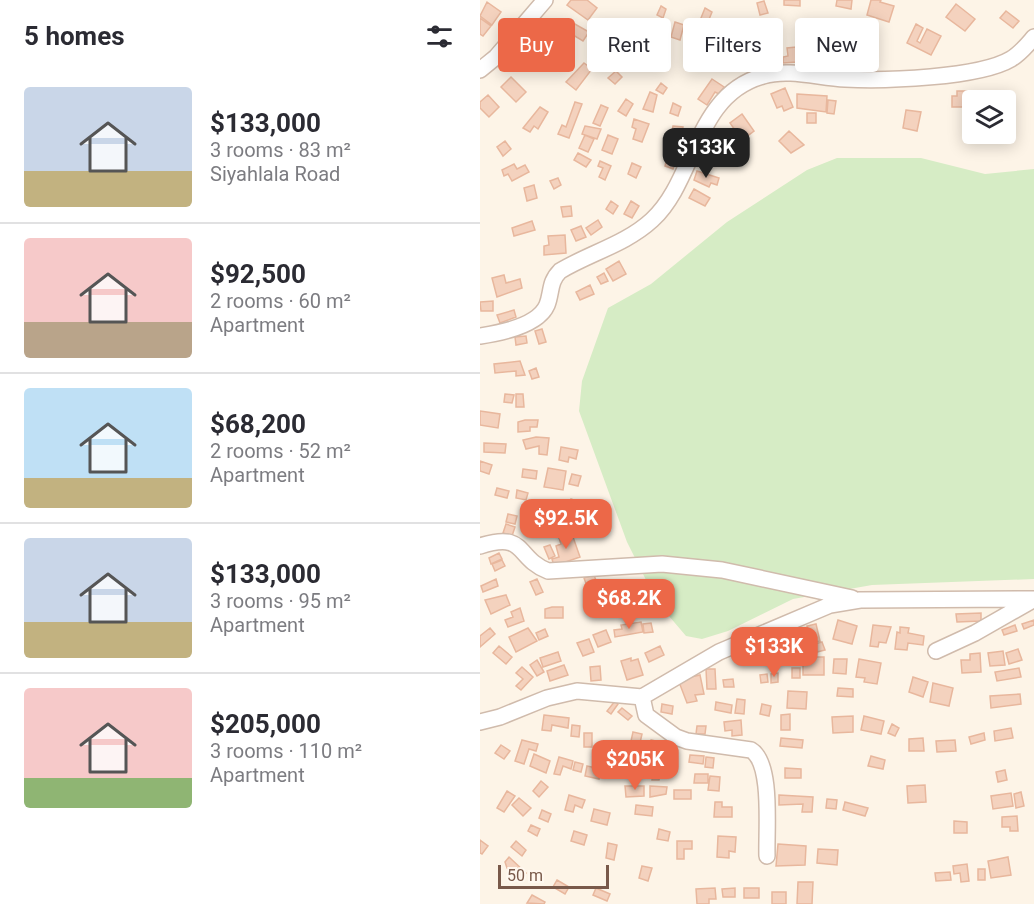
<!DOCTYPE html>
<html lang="en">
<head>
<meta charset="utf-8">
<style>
  :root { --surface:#fff; --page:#f2f2f3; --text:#2b2b33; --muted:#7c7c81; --line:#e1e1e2; --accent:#ec6848 }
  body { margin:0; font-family:Roboto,sans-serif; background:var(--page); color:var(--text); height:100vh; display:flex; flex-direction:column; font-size:22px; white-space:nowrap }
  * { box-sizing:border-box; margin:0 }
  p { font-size:20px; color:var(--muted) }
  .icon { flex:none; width:33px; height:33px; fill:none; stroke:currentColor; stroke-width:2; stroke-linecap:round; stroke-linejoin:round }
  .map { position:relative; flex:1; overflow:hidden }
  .side { display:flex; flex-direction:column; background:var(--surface); width:480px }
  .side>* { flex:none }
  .hud { position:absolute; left:18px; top:18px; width:446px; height:54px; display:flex; gap:12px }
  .fabs { position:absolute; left:482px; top:90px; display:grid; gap:12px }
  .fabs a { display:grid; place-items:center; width:54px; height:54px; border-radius:6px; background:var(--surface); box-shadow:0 3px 15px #0003; font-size:30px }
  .scale { position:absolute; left:18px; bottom:15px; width:111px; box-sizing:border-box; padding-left:6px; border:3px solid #79594a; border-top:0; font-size:16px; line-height:21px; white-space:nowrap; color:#79594a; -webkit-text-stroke:4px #fff8ef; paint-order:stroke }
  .price { position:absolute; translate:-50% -51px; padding:0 14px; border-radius:12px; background:var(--accent); color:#fff; font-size:20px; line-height:39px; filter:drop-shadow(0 2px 3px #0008) }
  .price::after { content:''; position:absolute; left:50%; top:36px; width:18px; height:14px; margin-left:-9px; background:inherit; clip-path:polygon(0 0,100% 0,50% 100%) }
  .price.active { background:#222; color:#fff }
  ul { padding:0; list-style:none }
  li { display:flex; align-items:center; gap:18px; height:150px; padding:0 24px }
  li+li { border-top:2px solid var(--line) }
  li span { display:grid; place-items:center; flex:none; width:168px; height:120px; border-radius:6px; color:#555 }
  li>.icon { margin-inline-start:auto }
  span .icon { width:72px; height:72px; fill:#fffc; stroke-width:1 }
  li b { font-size:26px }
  h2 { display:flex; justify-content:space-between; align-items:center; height:72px; padding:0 24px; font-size:26px }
  .pill { padding:0 21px; border-radius:6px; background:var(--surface); box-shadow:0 3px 15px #0003; font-size:21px; line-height:54px }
  .pill.active { background:var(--accent); color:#fff }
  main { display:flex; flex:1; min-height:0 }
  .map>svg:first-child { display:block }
  .green { fill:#d6ecc5 }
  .building { fill:#f4d2be; stroke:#e8b79d; stroke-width:1.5 }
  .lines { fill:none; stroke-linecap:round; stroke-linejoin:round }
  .minor-casing { stroke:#d0bbac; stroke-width:18 }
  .minor { stroke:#fff; stroke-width:15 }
</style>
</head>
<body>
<main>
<section class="side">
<h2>5 homes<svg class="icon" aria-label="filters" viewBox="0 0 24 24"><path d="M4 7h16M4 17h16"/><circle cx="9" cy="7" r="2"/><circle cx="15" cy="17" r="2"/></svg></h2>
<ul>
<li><span style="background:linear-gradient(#c9d6e8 70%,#c2b280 0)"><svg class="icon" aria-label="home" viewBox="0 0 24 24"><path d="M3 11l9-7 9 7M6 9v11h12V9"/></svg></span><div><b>$133,000</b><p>3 rooms · 83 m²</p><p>Siyahlala Road</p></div></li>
<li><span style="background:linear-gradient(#f6c9c9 70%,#b9a48a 0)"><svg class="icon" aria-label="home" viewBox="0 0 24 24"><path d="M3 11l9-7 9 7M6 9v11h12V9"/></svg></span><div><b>$92,500</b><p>2 rooms · 60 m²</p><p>Apartment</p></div></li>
<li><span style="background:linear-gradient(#bfe0f5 75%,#c2b280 0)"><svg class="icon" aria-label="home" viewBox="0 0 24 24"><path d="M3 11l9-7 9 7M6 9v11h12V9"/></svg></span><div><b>$68,200</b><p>2 rooms · 52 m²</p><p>Apartment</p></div></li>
<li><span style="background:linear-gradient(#c9d6e8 70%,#c2b280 0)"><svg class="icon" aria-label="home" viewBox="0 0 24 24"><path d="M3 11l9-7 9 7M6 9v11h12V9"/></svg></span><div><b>$133,000</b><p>3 rooms · 95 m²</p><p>Apartment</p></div></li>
<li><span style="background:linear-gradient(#f6c9c9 75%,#8fb573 0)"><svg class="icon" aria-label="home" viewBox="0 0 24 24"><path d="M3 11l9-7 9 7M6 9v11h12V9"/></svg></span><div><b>$205,000</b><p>3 rooms · 110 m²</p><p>Apartment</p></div></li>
</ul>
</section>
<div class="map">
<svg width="554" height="904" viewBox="0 0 554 904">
  <rect width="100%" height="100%" fill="#fdf4e7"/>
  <path class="green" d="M357 158H441L505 174 554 169V579L392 585 313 599 248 631 222 639 206 636 177 602 147 542 99 411 102 381 128 308 171 284 247 222 327 170Z"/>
  <path class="building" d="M91 0H107L117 8 108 20 87 5Z
    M304 0H320V6L304 5Z
    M357 0H372L371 9 356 6Z
    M391 0H401L400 2 414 6 409 22 387 15Z
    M284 1 288 13 280 15 277 3Z
    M7 2 21 12 12 25 0 16Z
    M476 4 495 19 485 31 466 17Z
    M181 6 186 9 183 18 177 15Z
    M225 8 232 12 225 29 217 28Z
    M526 11 539 21 533 28 520 18Z
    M0 18 11 26 3 36 0 34Z
    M169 21 177 27 170 36 163 30Z
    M195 22 204 25 200 40 191 37Z
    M93 23 109 32 103 41 88 32Z
    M436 24 443 28 437 41 440 43 447 29 461 36 451 55 427 43Z
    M154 35 159 41 152 48 146 42Z
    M71 40 88 54 75 70 65 63 69 58 65 55 69 51 65 47Z
    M316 47 317 62 303 63V57L308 56 307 48Z
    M274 48 281 64 262 71 256 56Z
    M346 49 361 51 360 58 345 56Z
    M104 63 112 69 96 90 86 82Z
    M136 71 142 77 135 84 128 78Z
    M31 77 46 92 36 102 21 87Z
    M232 79 244 87 239 94 235 92 227 105 218 99Z
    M181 83 187 88 183 94 176 90Z
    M305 88 313 107 304 111 302 106 297 108 291 94Z
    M477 91H492V100H499H492V110V107H472V96H477Z
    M170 92 177 95 173 112 163 109Z
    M504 92H511L512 100H504Z
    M317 94 347 96 346 112 317 108Z
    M8 95 19 107 9 117 0 108V102Z
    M146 99 153 104 146 116 138 111Z
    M348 100 356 101 354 114 347 113Z
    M95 102 102 104 89 138 78 134 82 125 86 127Z
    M193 103 201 107 198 116 190 113Z
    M523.5 108a4.5 4.5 0 1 1 9 0a4.5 4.5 0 1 1-9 0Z
    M121 105 128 108 120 126 113 123Z
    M60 107 68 112 58 129 54 126 50 132 43 128Z
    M426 110 441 112 437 131 423 128Z
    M327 113H336V123H327Z
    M262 114 274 131 266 137 264 133 259 136 250 123Z
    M154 119 169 124 162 142 153 139 156 129 152 127Z
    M105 126 121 129 117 139 102 134Z
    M193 126 203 127 200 145 190 143Z
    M309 131 324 145 311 153 299 141Z
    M105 135 114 139 108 152 99 148Z
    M128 135 138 139 132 154 122 150Z
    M25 141 31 149 23 156 17 147Z
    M189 150 198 153 193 169 185 166Z
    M98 153 111 160 106 167 94 160Z
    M120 161 131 166 125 180 119 177 123 168 118 166Z
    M152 163 161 167 156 178 148 174Z
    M34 164 37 169 45 165 49 172 32 181 28 174 24 176 22 170Z
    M217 171 239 178 237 185 231 183 229 187 214 180Z
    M78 178 81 185 74 189 70 181Z
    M54 185 57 198 47 201 44 188Z
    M214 189 230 198 225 206 209 198Z
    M131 201 138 206 133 214 126 209Z
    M151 201 159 206 152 218 144 214Z
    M91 206 92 216 83 217 81 207Z
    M118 220 122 227 111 235 106 228Z
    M52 221 55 230 34 236 32 228Z
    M101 226 106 237 96 241 91 230Z
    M85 235 86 253 64 255V246L69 245 68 236Z
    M139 261 146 274 133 281 126 269Z
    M124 273 128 281 121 284 117 277Z
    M24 275 26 283 40 279 42 288 17 297 12 278Z
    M110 285 114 294 100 300 96 292Z
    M13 301V311H1L0 302Z
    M34 310 36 317 20 323 17 315Z
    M62 329 66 342 59 344 55 331Z
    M46 336 47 343 36 345 35 337Z
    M40 361 45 375 36 376V371L15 373 14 364Z
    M56 368 59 377 52 379 49 371Z
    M25 394 34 395 32 403 24 402Z
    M36 394H43L44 407H36Z
    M0 411 20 414 18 428 0 425Z
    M45 420H58L57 427H50V431L38 432V422Z
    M56 437 69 438 67 455 59 454V446L46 449 43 440Z
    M4 443 26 444 25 453 4 452Z
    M81 447 98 450 96 459 89 457 88 462 79 460Z
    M0 461 12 465 9 474 0 471Z
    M68 468 86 471 83 490 64 487Z
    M43 469 57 471 56 479 42 477Z
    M92 474 101 476 98 486 89 484Z
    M17 488 29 491 27 498 15 495Z
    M37 490 48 493 46 500 36 498Z
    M91 499 116 508 111 523 101 520 104 512 88 507Z
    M45 502 59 504 56 516 43 513Z
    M58 507 65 509 62 523 54 521Z
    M28 514 37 516 35 524 26 522Z
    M26 524 35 527 32 536 23 533Z
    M92 534 100 557 74 566 72 559 79 557 76 546 81 544 79 538Z
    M70 545 75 556 69 559 64 547Z
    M19 553 22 559 11 564 9 558Z
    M22 560 25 566 15 571 12 564Z
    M114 575 118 586 108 589 104 578Z
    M16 579 18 586 3 592 1 586Z
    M57 579 63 592 56 595 50 582Z
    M26 595 30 605 11 614 5 600Z
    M127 603 129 611 113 616 111 608Z
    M72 607H83V618H65V609Z
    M40 608 44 621 28 627 25 620 33 617 31 612Z
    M501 613V621L477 622 476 614Z
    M358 620 377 626 372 644 353 639Z
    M554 620V625L544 629 542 624Z
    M161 622 163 632 135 637 134 630 142 629 141 625Z
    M171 623 173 632 164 633 163 624Z
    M336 624 340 641 331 643 327 626Z
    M393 625 411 627 406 643 399 642 398 647 390 646Z
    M535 625 537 631 524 635 522 630Z
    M420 627 429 628 428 633 444 636 443 645 428 643 427 650 415 649 417 632 420 633Z
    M10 628 15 634 0 647V636Z
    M48 628 57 641 36 652 29 637Z
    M65 629 68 636 59 640 56 633Z
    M126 630 131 642 118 647 113 635Z
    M109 639 114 652 103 656 97 643Z
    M314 639 316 646 324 644 326 653 310 657 307 641Z
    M342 642 345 650 337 652 335 644Z
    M304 643 309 662 301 664 296 644Z
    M19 646 32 657 26 664 13 653Z
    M180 646 184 655 169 662 165 653Z
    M538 649 542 660 529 664 526 653Z
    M523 651 525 665 510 666 508 653Z
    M78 652 81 661 63 667 60 658Z
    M500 653 501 672 482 673 481 660H490V654Z
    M323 657H344V675H323Z
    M151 658V661L158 659 163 675 147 680 141 661Z
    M354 659H367L366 674 353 673Z
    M379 659 401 663 397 684 384 682 385 678 376 677Z
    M57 660 64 672 57 676 50 665Z
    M84 665 88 675 70 681 67 671Z
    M120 666 121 680 111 681 110 667Z
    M42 667 53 677 41 690 36 686 43 679 36 673Z
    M312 668H320V678H312Z
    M539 668 541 677 517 681 515 672Z
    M226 669H235L236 689H227Z
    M298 673V682L291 683V674Z
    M287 674 288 682 281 683 280 675Z
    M220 675 224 694 215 695 217 701 207 703 199 682 202 679Z
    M433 677 448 682 443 697 429 692Z
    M253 679 254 687H244L243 680Z
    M453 683 473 688 469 706 450 702Z
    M358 688 373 689V697L357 696Z
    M308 691 327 692 326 709 307 708Z
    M540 694 541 704 511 708 510 696Z
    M257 699 265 700 264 714 255 713Z
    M135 701 138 704 131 714 127 711Z
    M236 702 252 705 251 713 235 710Z
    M182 704 193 706 192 714 181 712Z
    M282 704 291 706 289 716 280 714Z
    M142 708 152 716 148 720 138 712Z
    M310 714V730H301V715Z
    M64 715 89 718 88 728 72 725 71 731 62 730Z
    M373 716V732L353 733 352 717Z
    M384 716 404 721 401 734 381 730Z
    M261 720 262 735 252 736V730L245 731 244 722Z
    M412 724 419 728 415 736 408 733Z
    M92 725 100 726 99 737 91 736Z
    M217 726H226L225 734H216Z
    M531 728 533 738 515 741 514 731Z
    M153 732 162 734 160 743 151 741Z
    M104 733H112V747H104Z
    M504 733 505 740 491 744 489 737Z
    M301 738 323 740 322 748 300 746Z
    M443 738 444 751H429V739Z
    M42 740 58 744 56 751 49 749 44 764 35 761Z
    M171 740 191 744 189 752 167 749Z
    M475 740 476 751 457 752 456 741Z
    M21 745 30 751 24 759 15 753Z
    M54 754 70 761 66 773 50 766Z
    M210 755 224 756 223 764 209 762Z
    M391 756 405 760 403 769 388 766Z
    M79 757 93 761 91 769 83 766 80 775 74 774Z
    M226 757 234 758 233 768 225 767Z
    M95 762 103 764 101 772 93 770Z
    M139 762 149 763 148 772 138 771Z
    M174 763 187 765 186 773 180 772 179 780H172Z
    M107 766 121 769 119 779 105 776Z
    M305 768 321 769V778H305Z
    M525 770 527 780 518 782 516 772Z
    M215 774H228V783H214Z
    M230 776 240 777 239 791 228 790Z
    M61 781 68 787 59 797 53 791Z
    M445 785 446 802 428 803 427 786Z
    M145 786H164V796L146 797Z
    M170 786 187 787 186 794 170 797Z
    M194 790H211V799H194Z
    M27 791 35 796 24 812 17 808Z
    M541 792 544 806 536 808 534 794Z
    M531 793 533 806 513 809 511 796Z
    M89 795 105 800 102 808 95 805 93 812 85 810Z
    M299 795 333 797 332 812H322L323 804 299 805Z
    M39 798 51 808 43 816 32 805Z
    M347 799 357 800 356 809 346 808Z
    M235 802H242V807H252V817H234Z
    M365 802 388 808 385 816 363 810Z
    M156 805 173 807 172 816 155 814Z
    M114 809 130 813 127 825 111 821Z
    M62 810 71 814 68 822 59 818Z
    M537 816 538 831H530V827H522V817Z
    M474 821 487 822V833H474Z
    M51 825 60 829 57 836 48 831Z
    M179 829 190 832 188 841 177 839Z
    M94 831 107 835 104 845 91 841Z
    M238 836 256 837 255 852 249 851V858L237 857Z
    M0 840 8 846 2 854 0 853Z
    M36 841 46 850 42 856 31 847Z
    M197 841H212V849H204V859H197Z
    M128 843 137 845 134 860 126 858Z
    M298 844 326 846 325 865 296 866Z
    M338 849 358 850 357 865 337 863Z
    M29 857 46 873 41 879 27 868 25 862Z
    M528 857 531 875 511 878 508 861Z
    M487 864 489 881 481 882 480 873 474 874 473 866Z
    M162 866 172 868 168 881 159 878Z
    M498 869H505V880H498Z
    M470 872 471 880 456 881 455 873Z
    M77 880 89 887 85 894 73 887Z
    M318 882H333L332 904H317Z
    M116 888 130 894 127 901 113 895Z
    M235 888 236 899H229V904H217L216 889Z
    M255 888V897H243L242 889Z
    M264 888H279V898H264Z
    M292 892H306V904H292Z
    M52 895 65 902 64 904 47 903Z"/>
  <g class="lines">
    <g class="minor-casing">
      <path id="minor" d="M0 70 16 57 65 0
        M0 336C20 333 58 326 67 305 72 292 69 282 80 271 110 253 146 244 172 220 216 180 214 95 283 76 309 68 339 78 365 79 404 81 499 78 531 59 541 53 547 45 554 37
        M0 546C47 531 35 558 68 571L182 564 242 570 372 598
        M456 651 495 633 551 601
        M162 697 166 715 196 737 207 741 271 750C293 763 286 831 287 856
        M0 722 20 717 67 698 97 691 162 697 239 652 350 605 380 600 554 599"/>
    </g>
    <use href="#minor" class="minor"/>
  </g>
</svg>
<div class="fabs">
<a><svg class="icon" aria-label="layers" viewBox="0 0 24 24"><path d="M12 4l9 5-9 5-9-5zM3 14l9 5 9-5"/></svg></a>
</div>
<div class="scale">50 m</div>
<b class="price active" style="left:226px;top:179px">$133K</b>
<b class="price" style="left:86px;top:550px">$92.5K</b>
<b class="price" style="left:149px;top:630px">$68.2K</b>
<b class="price" style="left:294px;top:678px">$133K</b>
<b class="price" style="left:155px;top:791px">$205K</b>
<div class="hud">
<a class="pill active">Buy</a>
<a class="pill">Rent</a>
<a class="pill">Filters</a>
<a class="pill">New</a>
</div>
</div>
</main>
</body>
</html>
